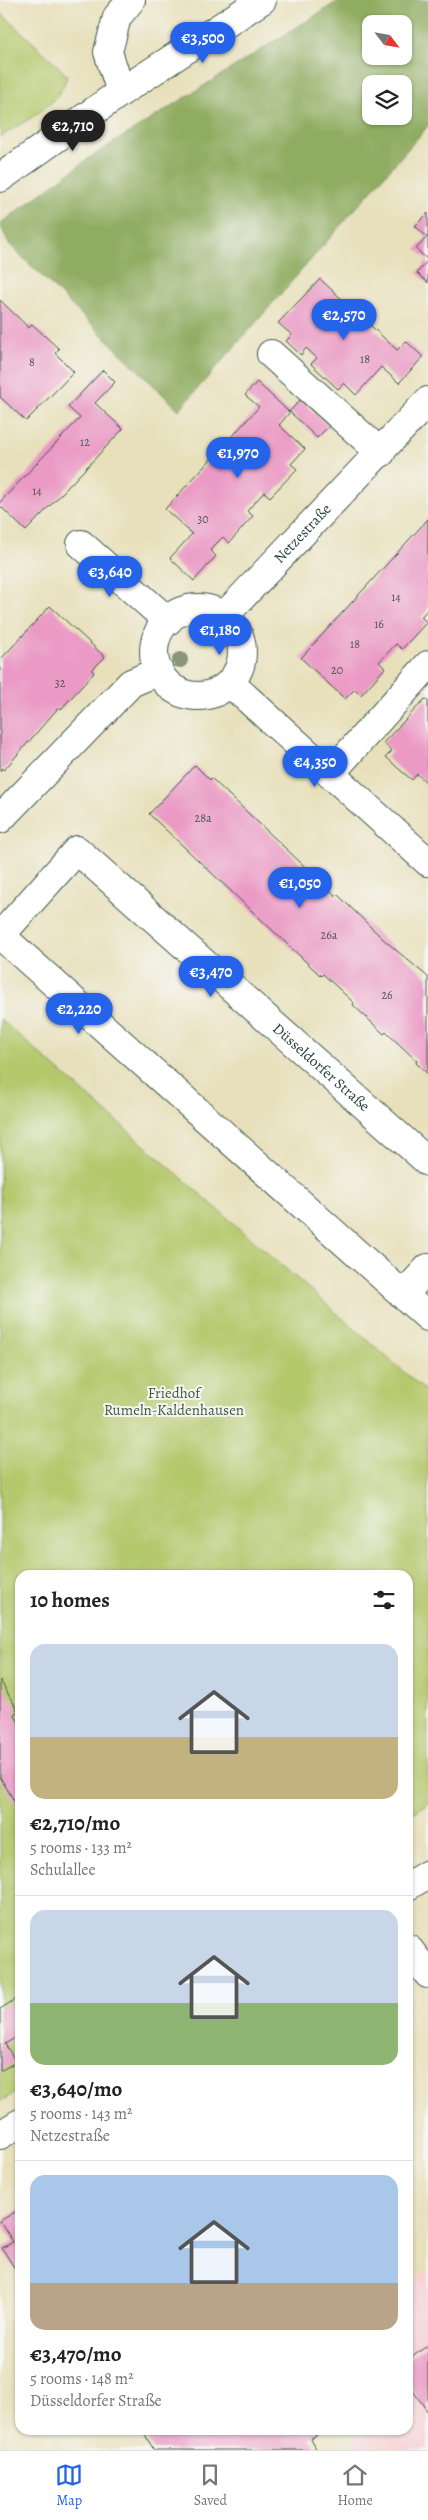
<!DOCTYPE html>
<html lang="en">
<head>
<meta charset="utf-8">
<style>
  :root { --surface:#fff; --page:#f2f2f2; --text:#222; --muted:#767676; --line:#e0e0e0; --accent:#2563eb }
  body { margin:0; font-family:Alegreya,serif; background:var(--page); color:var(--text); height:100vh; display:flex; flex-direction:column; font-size:19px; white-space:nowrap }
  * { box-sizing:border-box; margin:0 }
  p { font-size:16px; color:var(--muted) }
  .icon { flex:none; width:28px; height:28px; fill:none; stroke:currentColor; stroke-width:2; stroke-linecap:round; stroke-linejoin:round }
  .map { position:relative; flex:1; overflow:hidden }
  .drawer { position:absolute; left:15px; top:1570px; width:398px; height:865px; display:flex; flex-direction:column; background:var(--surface); border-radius:15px; box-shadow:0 1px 4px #0004 }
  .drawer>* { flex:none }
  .needle { width:32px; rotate:121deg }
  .fabs { position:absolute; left:362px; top:15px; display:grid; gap:10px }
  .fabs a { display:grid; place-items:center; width:50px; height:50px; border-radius:10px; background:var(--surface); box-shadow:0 1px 4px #0004; font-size:25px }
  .price { position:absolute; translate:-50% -42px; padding:0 11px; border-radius:18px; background:var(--accent); color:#fff; font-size:16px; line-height:32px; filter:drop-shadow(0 1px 2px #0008) }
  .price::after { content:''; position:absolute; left:50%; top:30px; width:15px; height:11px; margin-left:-8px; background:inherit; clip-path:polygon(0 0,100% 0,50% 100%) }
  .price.active { background:#222; color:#fff }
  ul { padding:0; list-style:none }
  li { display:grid; align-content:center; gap:10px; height:265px; padding:0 15px }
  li+li { border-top:1px solid var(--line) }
  li span { display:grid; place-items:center; height:155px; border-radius:15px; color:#555 }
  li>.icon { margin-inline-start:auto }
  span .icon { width:90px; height:90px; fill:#fffc; stroke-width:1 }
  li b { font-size:21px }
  h2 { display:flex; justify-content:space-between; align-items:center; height:60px; padding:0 15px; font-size:21px }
  .dock { display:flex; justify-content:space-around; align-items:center; height:70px; border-top:1px solid var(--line); background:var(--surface); font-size:14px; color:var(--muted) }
  .dock a { display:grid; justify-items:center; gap:2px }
  .dock .active { color:var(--accent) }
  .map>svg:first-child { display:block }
  .built { fill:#f7cfd3 }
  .green { fill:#b4c86c; stroke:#6a8250 }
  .forest { fill:#8fac60; stroke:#57744a; fill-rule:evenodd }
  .building { fill:#ea9ac5 }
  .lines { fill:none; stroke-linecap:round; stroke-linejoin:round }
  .minor-casing { stroke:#3d5548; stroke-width:30 }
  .major-casing { stroke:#3d5548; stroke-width:30 }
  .minor { stroke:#fff; stroke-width:28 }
  .major { stroke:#fff; stroke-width:28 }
  .tree { fill:#8a9677 }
  .labels { text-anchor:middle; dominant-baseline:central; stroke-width:4; stroke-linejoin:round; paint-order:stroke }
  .number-label { font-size:12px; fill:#525458 }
  .street-label { font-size:15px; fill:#1f3d34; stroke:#f6f6f2 }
  .park-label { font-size:15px; fill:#3d593f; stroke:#f6f6f2 }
</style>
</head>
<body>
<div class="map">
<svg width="428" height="2450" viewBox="0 0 428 2450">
  <rect width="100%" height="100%" fill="#f6f6f2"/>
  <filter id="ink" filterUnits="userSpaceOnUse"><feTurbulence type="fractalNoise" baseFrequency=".02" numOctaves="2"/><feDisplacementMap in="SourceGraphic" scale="10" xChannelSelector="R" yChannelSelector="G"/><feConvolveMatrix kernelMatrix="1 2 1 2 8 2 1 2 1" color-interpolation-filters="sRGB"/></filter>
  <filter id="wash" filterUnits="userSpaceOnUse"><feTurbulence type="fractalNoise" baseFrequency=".0096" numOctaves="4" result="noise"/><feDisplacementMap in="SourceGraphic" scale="20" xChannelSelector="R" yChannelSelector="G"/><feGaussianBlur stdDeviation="1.12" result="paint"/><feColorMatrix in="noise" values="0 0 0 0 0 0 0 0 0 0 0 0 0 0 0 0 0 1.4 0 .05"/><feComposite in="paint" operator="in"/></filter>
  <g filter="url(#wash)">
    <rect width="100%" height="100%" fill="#e8e0bb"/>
    <path class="built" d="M428 2270V2450H354L356 2430H408V2284Z"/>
    <path class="green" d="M0 12 56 64 67 76C60 106 24 121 0 137Z
      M0 1019 428 1393V1804L408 1816V1575H20V2090L0 2102Z"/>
    <path class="forest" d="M340 0H428V126L179 410 9 244 0 224 91 157ZM371 24H404V56H371ZM371 84H404V116H371Z"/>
    <g id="blocks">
      <path class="building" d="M428 213V260L416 249 427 237 415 226Z
        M428 260V283L417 273Z
        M320 279 397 350 406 341 423 357 399 383 381 367 356 395 344 383 338 389 311 364 317 358 306 348 301 355 286 341 292 335 278 323Z
        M0 300 29 328 32 324 59 349 55 353 74 372 26 421 0 397Z
        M103 370 115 382 95 403 123 429 26 531 0 506V502L80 418 68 407Z
        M257 382 289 412 300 400 329 426 317 438 290 412 279 425 305 449 291 464 297 469 270 497 264 492 247 511 253 516 229 543 223 537 210 550 216 556 194 581 170 558 192 534 165 509 259 407 245 395Z
        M428 519V609L421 617 427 622 402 649 396 644 379 662 385 668 361 695 355 689 345 699 301 658Z
        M50 606 105 657 92 670 94 673 61 709 59 707 4 770 2 768 0 771V660Z
        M425 699 428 701V784L417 774 412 780 399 769 386 757 392 751 383 743Z
        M195 765 210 780 211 778 336 896 337 894 383 939 428 977V1074L416 1063 417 1061 386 1032 384 1034 353 1005 354 1003 323 974 321 976 149 814Z
        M0 1680 18 1711 14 1714 20 1724V1811L0 1777Z
        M16 1999 20 2005V2035L5 2044 16 2062 0 2071V2009Z
        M20 2209V2277L2 2248 13 2242 0 2221Z
        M428 2345V2412L408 2384V2360Z
        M142 2430H324L310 2439 317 2450H154Z"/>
    </g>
  </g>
  <g filter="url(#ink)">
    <use href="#blocks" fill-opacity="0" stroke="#3d5548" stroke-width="1"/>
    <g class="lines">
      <g class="minor-casing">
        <g id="minor">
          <path d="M121 92 108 52 117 17 131 0"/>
          <path d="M0 178 121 92 262 0"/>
          <path d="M271 354 381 453"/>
          <path d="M81 544 168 621"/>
          <circle cx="198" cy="652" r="44"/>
          <path id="s1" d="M224 616 428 401"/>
          <path d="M230 683 428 862"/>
          <path d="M331 773 428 665"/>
          <path d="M0 819 131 683 159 671"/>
          <path id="s2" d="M1 935 77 850 428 1162"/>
          <path d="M403 1295 428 1268"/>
          <path d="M408 1886 428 1874"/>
          <path d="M408 1948 428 1974"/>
          <path d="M0 2135 20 2123"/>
        </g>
      </g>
      <g class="major-casing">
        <path id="major" d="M0 935 428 1317"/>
      </g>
      <use href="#minor" class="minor"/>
      <use href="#major" class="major"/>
    </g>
    <g class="tree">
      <circle cx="206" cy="633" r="8"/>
      <circle cx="180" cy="660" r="8"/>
    </g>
  </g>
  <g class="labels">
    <g class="number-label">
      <text x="365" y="359">18</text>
      <text x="32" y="362">8</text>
      <text x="85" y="442">12</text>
      <text x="37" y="491">14</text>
      <text x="203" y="519">30</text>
      <text x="396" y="597">14</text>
      <text x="379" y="624">16</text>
      <text x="355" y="644">18</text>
      <text x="337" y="670">20</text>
      <text x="60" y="683">32</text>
      <text x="203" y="818">28a</text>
      <text x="329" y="935">26a</text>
      <text x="387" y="995">26</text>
    </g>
    <g class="street-label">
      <text stroke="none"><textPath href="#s1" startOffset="114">Netzestraße</textPath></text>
      <text stroke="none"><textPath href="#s2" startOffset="441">Düsseldorfer Straße</textPath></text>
    </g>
    <g class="park-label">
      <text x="174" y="1393">Friedhof<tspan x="174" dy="17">Rumeln-Kaldenhausen</tspan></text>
    </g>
  </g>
</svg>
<div class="fabs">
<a><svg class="needle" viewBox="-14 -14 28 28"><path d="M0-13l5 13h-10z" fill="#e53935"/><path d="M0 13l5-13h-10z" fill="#767676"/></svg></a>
<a><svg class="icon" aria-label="layers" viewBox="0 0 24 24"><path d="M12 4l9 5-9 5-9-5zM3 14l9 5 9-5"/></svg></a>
</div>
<b class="price" style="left:203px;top:64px">€3,500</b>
<b class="price active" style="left:73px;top:152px">€2,710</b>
<b class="price" style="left:344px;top:341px">€2,570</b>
<b class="price" style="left:238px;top:479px">€1,970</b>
<b class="price" style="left:110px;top:598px">€3,640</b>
<b class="price" style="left:220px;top:656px">€1,180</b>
<b class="price" style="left:315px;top:788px">€4,350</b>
<b class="price" style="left:300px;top:909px">€1,050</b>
<b class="price" style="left:211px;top:998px">€3,470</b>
<b class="price" style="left:79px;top:1035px">€2,220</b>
<section class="drawer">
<h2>10 homes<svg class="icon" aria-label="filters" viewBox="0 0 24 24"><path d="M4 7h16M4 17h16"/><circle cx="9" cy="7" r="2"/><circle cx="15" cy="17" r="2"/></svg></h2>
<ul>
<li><span style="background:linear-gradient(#c9d6e8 60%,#c2b280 0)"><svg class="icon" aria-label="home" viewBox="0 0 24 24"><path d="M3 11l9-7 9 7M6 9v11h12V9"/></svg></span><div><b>€2,710/mo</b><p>5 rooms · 133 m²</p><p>Schulallee</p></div></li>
<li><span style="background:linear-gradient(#c9d6e8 60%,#8fb573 0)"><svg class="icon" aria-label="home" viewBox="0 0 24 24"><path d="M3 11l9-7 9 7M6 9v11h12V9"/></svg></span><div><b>€3,640/mo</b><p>5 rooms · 143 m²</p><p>Netzestraße</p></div></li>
<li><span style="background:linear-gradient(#a9c7e8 70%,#b9a48a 0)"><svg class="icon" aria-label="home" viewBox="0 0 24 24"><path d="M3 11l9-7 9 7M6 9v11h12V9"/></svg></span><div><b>€3,470/mo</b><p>5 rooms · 148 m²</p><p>Düsseldorfer Straße</p></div></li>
</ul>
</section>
</div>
<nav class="dock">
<a class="active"><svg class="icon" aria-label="map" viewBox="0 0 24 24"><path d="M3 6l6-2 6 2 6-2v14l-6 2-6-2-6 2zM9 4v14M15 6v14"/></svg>Map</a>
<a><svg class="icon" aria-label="saved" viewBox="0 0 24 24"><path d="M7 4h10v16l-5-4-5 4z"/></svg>Saved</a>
<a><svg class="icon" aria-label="home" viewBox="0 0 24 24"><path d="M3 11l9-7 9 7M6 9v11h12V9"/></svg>Home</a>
</nav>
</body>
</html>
